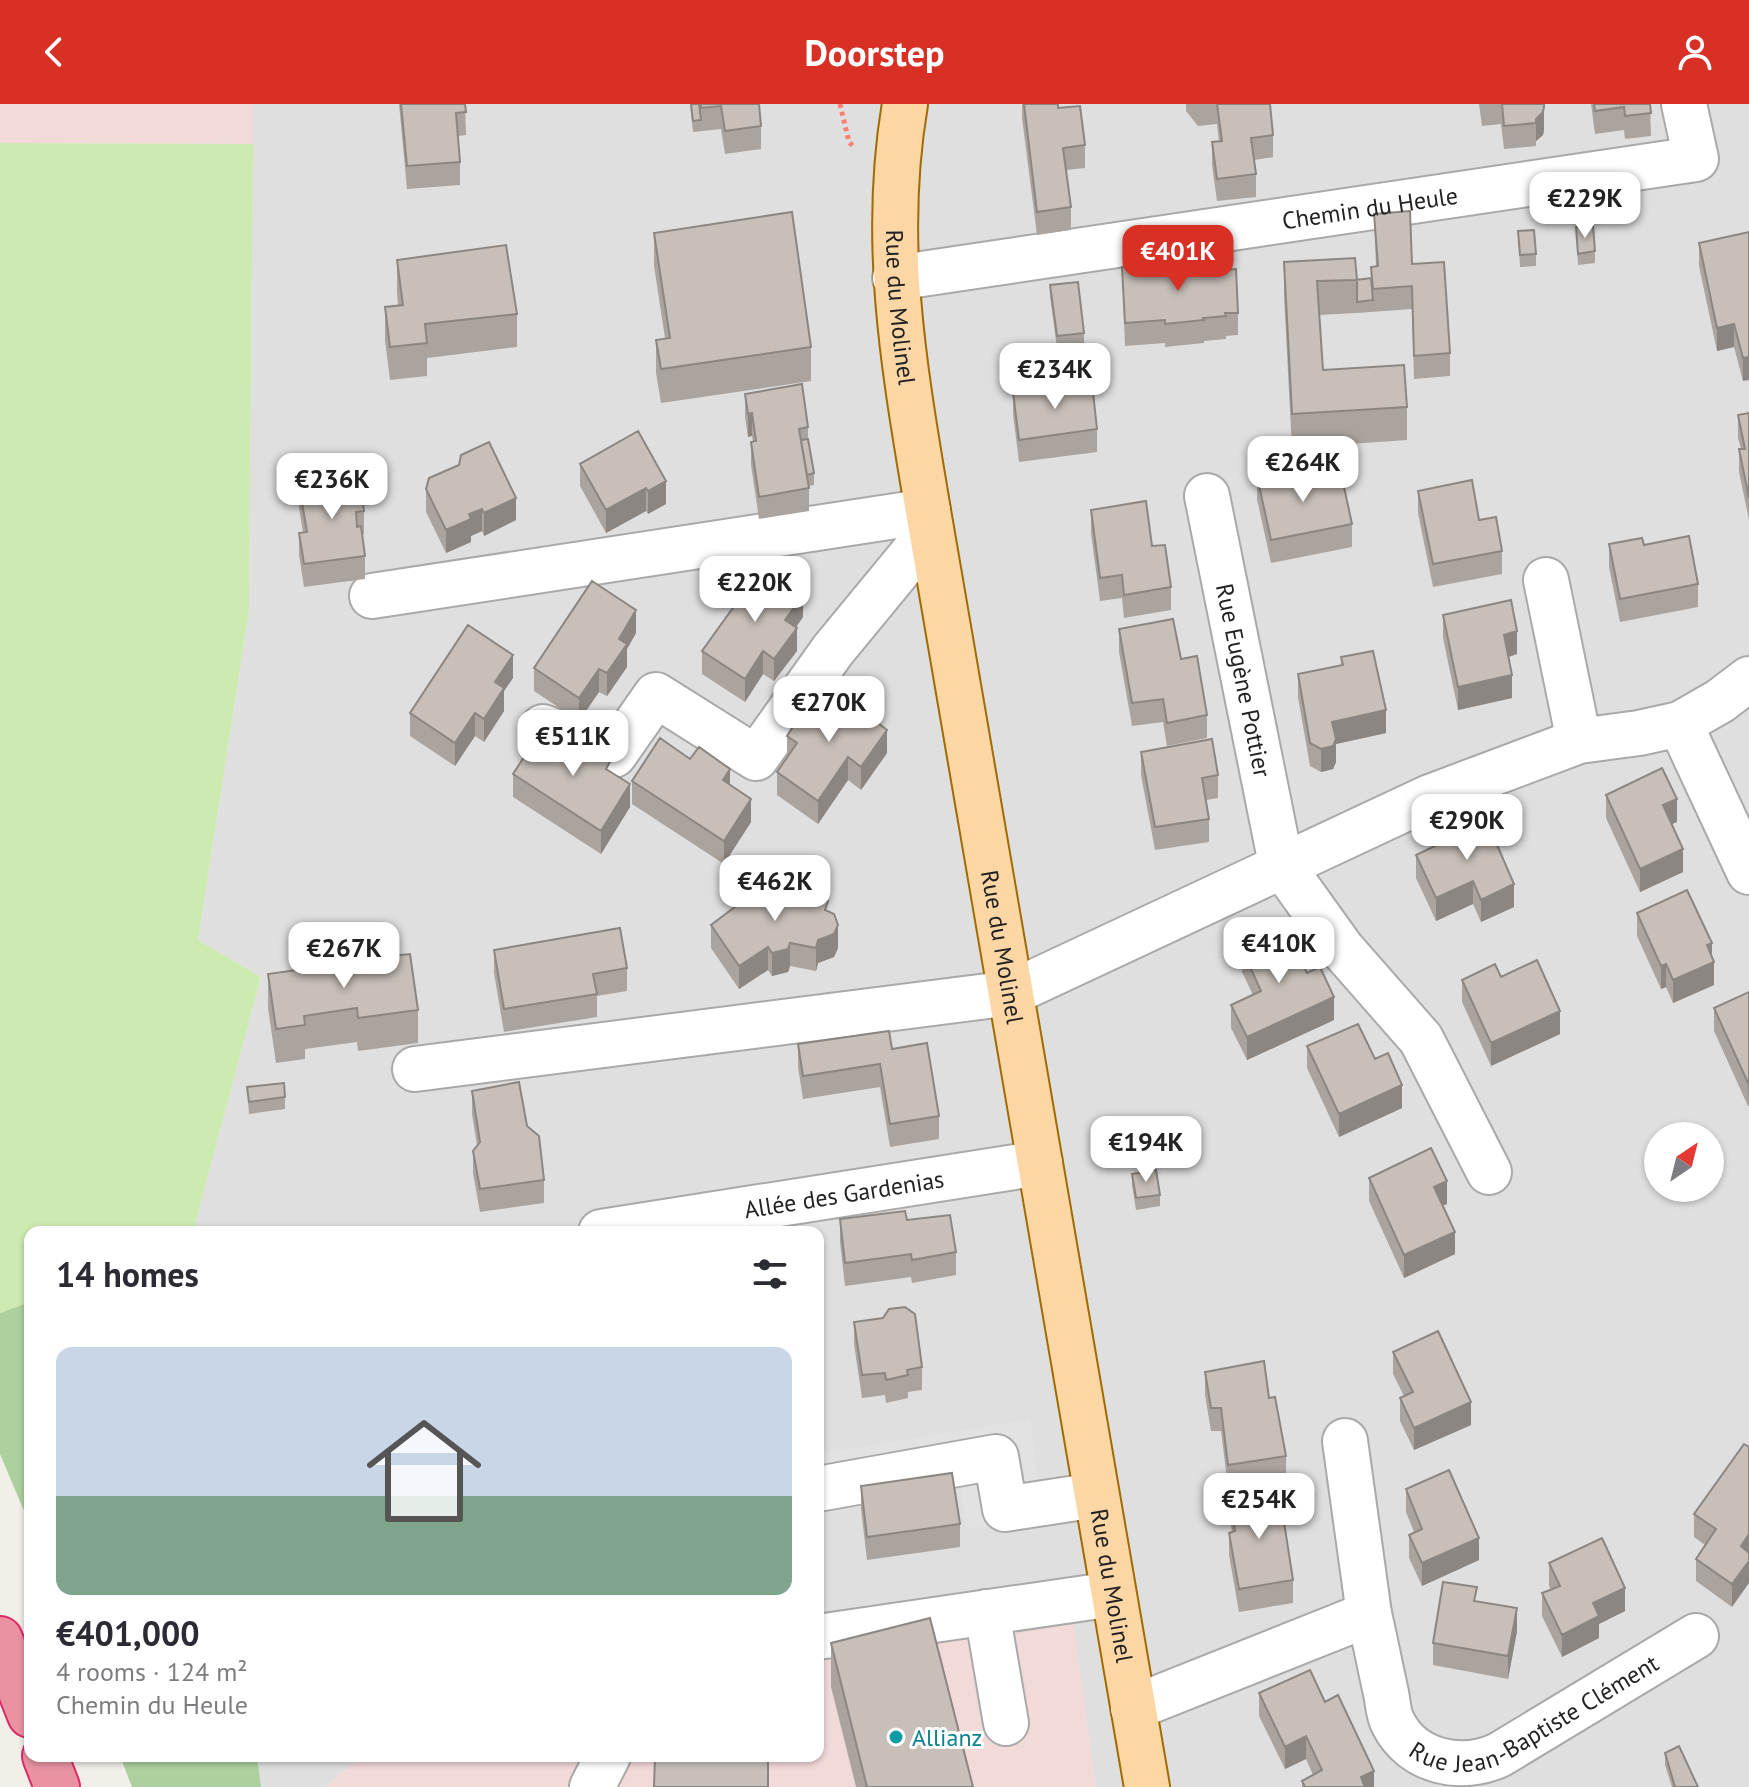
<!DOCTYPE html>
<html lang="en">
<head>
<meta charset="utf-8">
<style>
  :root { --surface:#fff; --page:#f7f7f7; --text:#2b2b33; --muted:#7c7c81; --line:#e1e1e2; --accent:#d93025 }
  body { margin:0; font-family:"PT Sans",sans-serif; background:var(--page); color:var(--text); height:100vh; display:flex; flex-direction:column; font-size:30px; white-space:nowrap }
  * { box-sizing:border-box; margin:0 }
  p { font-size:26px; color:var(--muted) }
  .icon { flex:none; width:44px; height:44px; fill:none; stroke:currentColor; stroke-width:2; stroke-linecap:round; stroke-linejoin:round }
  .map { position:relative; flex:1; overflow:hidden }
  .sheet { position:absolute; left:24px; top:1122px; width:800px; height:536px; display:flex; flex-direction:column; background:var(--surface); border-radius:16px; box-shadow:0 2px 6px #0004 }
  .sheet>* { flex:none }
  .needle { width:52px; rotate:35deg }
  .controls { position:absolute; left:1644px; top:1018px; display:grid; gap:16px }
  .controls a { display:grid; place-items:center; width:80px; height:80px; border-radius:50%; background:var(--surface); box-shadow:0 2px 6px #0004; font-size:40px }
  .price { position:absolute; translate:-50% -68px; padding:0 18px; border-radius:16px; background:#fff; color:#222; font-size:26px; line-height:52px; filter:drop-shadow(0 2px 4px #0008) }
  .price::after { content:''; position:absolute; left:50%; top:48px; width:24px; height:18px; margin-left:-12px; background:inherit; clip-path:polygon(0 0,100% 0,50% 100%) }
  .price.active { background:var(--accent); color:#fff }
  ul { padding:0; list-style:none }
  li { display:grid; align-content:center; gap:16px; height:424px; padding:0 32px }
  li+li { border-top:2px solid var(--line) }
  li span { display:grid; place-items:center; height:248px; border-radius:16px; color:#555 }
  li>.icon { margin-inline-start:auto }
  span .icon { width:144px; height:144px; fill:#fffc; stroke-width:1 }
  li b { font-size:34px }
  h2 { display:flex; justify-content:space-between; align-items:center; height:96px; padding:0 32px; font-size:34px }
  header { display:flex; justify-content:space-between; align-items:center; height:104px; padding:0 32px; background:var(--accent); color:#fff; font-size:36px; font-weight:700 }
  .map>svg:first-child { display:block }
  .residential { fill:#e0dfdf; fill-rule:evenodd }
  .commercial { fill:#f2dad9 }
  .grass { fill:#cdebb0 }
  .forest { fill:#add19e }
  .parking { fill:#e2e2e2 }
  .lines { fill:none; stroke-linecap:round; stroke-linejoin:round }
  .minor-casing { stroke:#a9a9a9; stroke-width:48 }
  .major-casing { stroke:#a06b00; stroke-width:48 }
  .highway-casing { stroke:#dc2a67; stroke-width:48 }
  .path { stroke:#fa8072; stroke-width:5; stroke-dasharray:4 4; stroke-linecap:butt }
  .minor { stroke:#fff; stroke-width:44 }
  .major { stroke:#fcd6a4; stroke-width:44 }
  .highway { stroke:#e892a2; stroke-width:44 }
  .wall { fill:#aba49e }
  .shaded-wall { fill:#8b8681 }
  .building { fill:#c7bfb8; stroke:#8b8681; stroke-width:2 }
  .culture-dot { fill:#0f9aa8; stroke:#fff; stroke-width:3 }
  .labels { text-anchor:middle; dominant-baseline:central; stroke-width:6; stroke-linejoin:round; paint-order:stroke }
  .street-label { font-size:24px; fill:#222; stroke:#fff }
  .culture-label { font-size:24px; fill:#0d838f; stroke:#fff; text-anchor:start }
</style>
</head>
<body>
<header><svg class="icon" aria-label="back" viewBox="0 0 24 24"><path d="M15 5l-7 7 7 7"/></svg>Doorstep<svg class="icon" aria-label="person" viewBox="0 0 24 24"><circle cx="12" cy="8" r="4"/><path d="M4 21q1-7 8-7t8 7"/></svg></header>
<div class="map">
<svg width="1749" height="1683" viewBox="0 0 1749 1683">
  <rect width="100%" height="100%" fill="#f2efe9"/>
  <path class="residential" d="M253 0H1749V1683H1096L1067 1478 818 1519V1128H193L261 873 198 836 249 507ZM1658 1032H1710V1084H1658Z
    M257 1652H363L325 1683H261Z"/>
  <path class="commercial" d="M0 0H253V40L0 39Z
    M1068 1478 1096 1683H325L363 1652H818V1519Z"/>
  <path class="grass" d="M0 39 253 40 249 507 198 836 261 873 193 1128H30V1198L0 1209Z"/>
  <path class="forest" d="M30 1198V1421L0 1350V1209Z
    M120 1652H257L261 1683H132Z"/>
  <path class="parking" d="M1030 1315 1043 1413 967 1425 961 1384 818 1403V1350Z"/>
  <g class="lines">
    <g class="minor-casing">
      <g id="minor">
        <path id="s1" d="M895 174 1696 55 1684 0"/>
        <path id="s2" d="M1207 392 1281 760 1342 845 1421 935 1489 1068"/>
        <path d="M1546 476 1579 637"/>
        <path d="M372 492 928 407"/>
        <path d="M1680 620 1749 768"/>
        <path d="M543 623 614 651 656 591 756 654 833 546 931 427"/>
        <path d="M415 965 1011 889 1430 693 1579 637 1639 629 1680 620 1720 597 1749 575"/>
        <path id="s3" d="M601 1128 1040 1059"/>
        <path d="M1345 1337 1369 1510"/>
        <path d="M818 1385 996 1353 1005 1405 1096 1391"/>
        <path d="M987 1508 1006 1619"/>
        <path d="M818 1533 1113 1490"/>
        <path id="s4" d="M1133 1604 1369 1510C1375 1536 1380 1562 1386 1589 1388 1598 1388 1610 1393 1619 1413 1659 1462 1668 1499 1651L1696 1532"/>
        <path d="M592 1683 608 1652"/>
      </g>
    </g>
    <g class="major-casing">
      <g id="major">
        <path id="s5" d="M905 0C881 140 905 269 928 407L1147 1683"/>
      </g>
    </g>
    <g class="highway-casing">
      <path id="highway" d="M0 1535 30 1611
        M45 1652 57 1683"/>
    </g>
    <path class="path" d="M840 0 849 38 855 44"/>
    <use href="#minor" class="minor"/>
    <use href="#major" class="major"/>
    <use href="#highway" class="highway"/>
  </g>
  <path class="wall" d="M399 0H465L466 31 458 32 460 58V81L407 85Z
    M690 0H759L761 22V45L725 50 721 25 693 28Z
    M1022 0H1058V4L1085 41V64L1066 66 1071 103V126L1037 131 1022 14Z
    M1186 0H1270L1273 31V53L1254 56 1256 70V93L1217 97 1212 61V38L1219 37 1217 20 1198 22 1186 7Z
    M1479 0H1544V26L1543 31 1536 37V42L1504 45 1501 20 1482 22Z
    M1591 0H1650L1651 32 1625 35 1624 26 1595 30Z
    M1374 110 1412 160 1450 249V272L1414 275 1412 205 1357 209 1319 211 1323 266 1407 303V336L1292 344 1284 192V158L1357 176 1371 174V163L1376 162Z
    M1576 123 1595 147V159L1578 161Z
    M1518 127 1536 150V162L1520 163Z
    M1749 128 1743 277 1734 243 1717 247 1699 162V139Z
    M654 129 811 243V277L661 299 656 269V236L665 234 654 162Z
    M397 156 517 210V243L427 254V272L390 276 385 236V203L398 201 397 189Z
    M1122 163H1157L1202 168 1238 209V231L1226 232V235L1204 237V239L1165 243V239L1125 242Z
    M1050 181 1084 229V241L1057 244 1050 192Z
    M1013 288 1097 325V348L1019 358 1013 310Z
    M745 290 808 323V335L814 369V381L809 382V407L759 415 751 361V338H753L752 332 748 333 745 313Z
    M1749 309V416L1739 368V345H1741L1738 334V311Z
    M638 327 666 400 648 410 646 407 606 429 580 382V360Z
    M1257 372 1294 378 1352 420V443L1271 459 1257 395Z
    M299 381 364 407V430H362L365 452V475L304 483 299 451V429L303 428 299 404Z
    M426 385 516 416 484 432 482 427 471 432V438L446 449 426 408Z
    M1418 387 1479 416 1502 447V470L1433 483 1418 409Z
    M1091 406 1152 442 1171 483V506L1124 514 1122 494 1100 497 1091 429Z
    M1609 440 1698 480V503L1620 518 1609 463Z
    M1443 511 1517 550 1509 553 1512 594 1458 606 1443 534Z
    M803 513 796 523 797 547 774 577 763 570 745 598 702 570V547Z
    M1119 525 1181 555 1207 611V634L1167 642 1163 618 1132 622 1119 548Z
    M636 529 627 545V563L607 592 599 588 579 617 534 587V564Z
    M1341 553 1386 629 1336 640V658L1333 665 1321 668 1310 662 1298 593V570L1341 562Z
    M513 574 504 587V607L484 638 475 632 455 662 410 632V609Z
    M818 609 887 649 861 686 848 676 818 720 777 691V668L787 653V632Z
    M574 646 611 668 630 703 601 750 513 693V670Z
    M1141 648 1218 671V694L1206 696 1209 715V738L1155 746 1141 671Z
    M632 677 730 681 751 718 724 760 632 700Z
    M1606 691 1677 718 1672 720 1683 768 1640 788 1606 714Z
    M1453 724 1514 803 1481 818 1473 800 1436 817 1416 774V751L1453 734Z
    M739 793H811L828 808 838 844 834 853 818 859 816 867 790 862 788 868 772 872 768 866 739 885 711 844V821L739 800Z
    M1637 809 1712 853 1714 881 1673 899 1666 883 1661 885 1637 832Z
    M1242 845 1334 916 1247 956 1231 924V901L1253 891 1242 868Z
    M494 846 627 864V887L597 892V913L504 928 494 869Z
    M338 857 418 906V939L358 947 357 938 305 945V955L276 959 268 904V870L338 860Z
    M1501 873 1560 930 1491 962 1462 898V876Z
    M1749 888V1002H1748L1714 927V904Z
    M798 940 892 945 939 1012V1035L890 1043 880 983 803 995 798 963Z
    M1307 942 1375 955 1402 1004 1339 1033 1307 964Z
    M247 983 285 993V1005L249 1010Z
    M472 987 527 1022 544 1076V1099L480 1108 473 1069V1047L477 1041 472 1010Z
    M1132 1070 1160 1091V1102L1136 1106 1132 1081Z
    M1369 1074 1447 1100 1443 1101 1455 1150 1404 1174 1369 1097Z
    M840 1115 907 1116 956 1148V1171L912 1179 911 1173 845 1182 840 1138Z
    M854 1218 922 1263V1286L908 1288V1294L886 1299 885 1291 862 1294 854 1240Z
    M1393 1248 1471 1321 1414 1346 1400 1317V1294L1404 1292 1393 1270Z
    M1205 1268 1269 1294 1286 1352V1375L1228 1383 1221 1327H1211L1205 1291Z
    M1744 1340 1732 1503 1696 1477V1455L1705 1441 1694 1433V1410Z
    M861 1382 960 1420V1443L867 1456 861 1405Z
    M1406 1385 1479 1456 1422 1482 1409 1454V1431L1414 1428 1406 1408Z
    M1230 1392 1278 1420 1293 1476V1499L1239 1508 1229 1451V1429L1232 1428 1230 1415Z
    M1549 1459 1625 1507 1599 1520V1534L1562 1553 1542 1512V1489L1551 1486 1549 1482Z
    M1477 1498 1517 1527 1508 1575 1433 1561V1539Z
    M831 1539 973 1683H856L831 1583Z
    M1259 1589 1325 1598 1374 1683H1302V1677L1313 1671 1306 1655 1285 1665 1259 1612Z
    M1665 1649 1698 1683H1672L1665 1661Z"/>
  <path class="shaded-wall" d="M1544 3V26L1543 31 1536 37V15Z
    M1734 220V243L1717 247V224Z
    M1749 253V276L1743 277V254Z
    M752 309V332L748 333V310Z
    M666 377V400L648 410V387Z
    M646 384V407L606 429V406Z
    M516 394V416L484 432V409Z
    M482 405V427L471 432V438L446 449V426L469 410Z
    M803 491V513L785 539V516Z
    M636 506V529L627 545V563L607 592V569L619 535Z
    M797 524V547L774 577V555Z
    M1517 527V550L1504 554V531Z
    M763 547V570L745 598V575Z
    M513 551V574L504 587V607L484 638V615L495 578Z
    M599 565V588L579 617V594Z
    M1512 571V594L1458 606V583Z
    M1386 606V629L1336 640V658L1333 665 1321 668V645L1332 618Z
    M475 609V632L455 662V639Z
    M887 626V649L861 686V663Z
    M848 653V676L818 720V697Z
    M730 665V688L723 676Z
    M630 680V703L601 750V727Z
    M751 695V718L724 760V737Z
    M1677 695V718L1663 724V701Z
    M1683 745V768L1640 788V765Z
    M1473 777V800L1436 817V794Z
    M1514 780V803L1481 818V796Z
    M838 821V844L834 853 818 859 816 867V844L818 836Z
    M790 839V862L788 868 772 872V849Z
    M1712 839V859L1714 858V881L1673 899V876L1707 841Z
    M768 843V866L739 885V862Z
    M1666 860V883L1661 885V862Z
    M1334 893V916L1247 956V933Z
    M1560 907V930L1491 962V939Z
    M1748 979H1749L1748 1002Z
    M1402 981V1004L1339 1033V1010Z
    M1447 1077V1100L1434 1106V1083Z
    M1455 1128V1150L1404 1174V1151Z
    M1471 1298V1321L1414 1346V1324Z
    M1749 1430V1453L1741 1442Z
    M1479 1434V1456L1422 1482V1459Z
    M1749 1457V1479L1732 1503V1480Z
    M1625 1484V1507L1599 1520V1534L1562 1553V1531L1593 1499Z
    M1517 1504V1527L1508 1575V1552Z
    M1306 1632V1655L1285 1665V1643Z
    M1374 1667V1683H1361V1673Z"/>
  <path class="building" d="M401 0H465L466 8 456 9 460 58 407 62Z
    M691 0H699L701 16 693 17Z
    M701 0H759L761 22 725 27 721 2 701 4Z
    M1024 0H1058V4L1080 2 1085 41 1063 44 1071 103 1037 108Z
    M1217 0H1270L1273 31 1251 34 1256 70 1217 75 1212 38 1222 37Z
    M1502 0H1544V3L1543 8 1536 15V19L1504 22Z
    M1594 0H1650L1651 9 1625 12 1624 3 1595 7Z
    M1410 107 1412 160 1444 158 1450 249 1414 252 1412 182 1373 185 1371 163 1378 162 1374 110Z
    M792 108 811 243 661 265 656 236 670 234 654 129Z
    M1593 122 1595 147 1578 150 1576 123Z
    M1534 126 1536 150 1520 151 1518 127Z
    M1749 128V253L1743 254 1734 220 1717 224 1699 139Z
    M506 141 517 210 425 220 427 239 390 243 385 203 403 201 397 156Z
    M1202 154V168L1236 165 1238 209H1225L1226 212 1203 214 1204 216 1165 220V216L1125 219 1122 163 1157 160V163L1174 162V155Z
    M1355 154 1357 176 1317 177 1323 266 1404 261 1407 303 1292 310 1284 158Z
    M1371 174 1373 196 1357 198V176H1355Z
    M1078 178 1084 229 1057 232 1050 181Z
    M1092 279 1097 325 1019 336 1013 288Z
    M802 280 808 323 799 325 809 384 759 393 751 338 756 337 752 309 748 310 745 290Z
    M1749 309V394L1739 345H1745L1738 311Z
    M638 327 666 377 648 387 646 384 606 406 580 360Z
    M808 335 814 369 807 371 801 336Z
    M489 338 516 394 484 409 482 405 469 410 471 415 446 426 426 385 429 374 459 361 461 351Z
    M1292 366 1294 378 1341 369 1352 420 1271 436 1257 372Z
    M359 373 364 407 356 408 357 423 361 422 365 452 304 460 299 429 307 428 299 381Z
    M1472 376 1479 416 1496 413 1502 447 1433 460 1418 387Z
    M1146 397 1152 442 1165 441 1171 483 1124 491 1122 471 1100 474 1091 406Z
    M1689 432 1698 480 1620 495 1609 440 1642 434 1644 441Z
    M763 462 803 491 785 516 797 524 774 555 763 547 745 575 702 547Z
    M592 477 636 506 619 535 627 540 607 569 599 565 579 594 534 564Z
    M1511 496 1517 527 1504 531 1512 571 1458 583 1443 511Z
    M1173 515 1181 555 1197 552 1207 611 1167 619 1163 595 1132 599 1119 525Z
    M468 521 513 551 495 578 504 584 484 615 475 609 455 639 410 609Z
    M1373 547 1386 606 1332 618 1336 635 1333 642 1321 645 1310 639 1298 570 1343 561 1341 553Z
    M835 586 887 626 861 663 848 653 818 697 777 668 797 639 787 632 807 601 818 609Z
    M542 625 574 646 580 636 611 656 606 665 630 680 601 727 513 670Z
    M660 634 690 655 699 643 730 665 723 676 751 695 724 737 632 677Z
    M1212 635 1218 671 1202 674 1209 715 1155 723 1141 648Z
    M1662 664 1677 695 1663 701 1683 745 1640 765 1606 691Z
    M1484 711 1514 780 1481 796 1473 777 1436 794 1416 751 1456 732 1453 724Z
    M796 784 811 786 809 793 828 797 825 806 834 810 838 821 834 830 818 836 816 844 790 839 788 845 772 849 768 843 739 862 711 821 740 799 739 793Z
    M1687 786 1712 839 1707 841 1714 858 1673 876 1666 860 1661 862 1637 809Z
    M620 824 627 864 593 870 597 890 504 905 494 846Z
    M1286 825 1307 869 1320 863 1334 893 1247 933 1231 901 1261 887 1242 845Z
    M410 850 418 906 358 914 357 904 304 912 305 921 276 925 268 870 339 860 338 857Z
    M1537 856 1560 907 1491 939 1462 876 1495 860 1501 873Z
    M1749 888V979H1748L1714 904Z
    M1358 920 1375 955 1388 949 1402 981 1339 1010 1307 942Z
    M889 927 892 945 927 939 939 1012 890 1020 880 960 803 972 798 940Z
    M519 978 527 1022 539 1032 544 1076 480 1085 473 1047 480 1038 472 987Z
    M284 979 285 993 249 998 247 983Z
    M1431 1044 1447 1077 1434 1083 1455 1128 1404 1151 1369 1074Z
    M1156 1066 1160 1091 1136 1094 1132 1070Z
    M905 1107 907 1116 950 1111 956 1148 912 1156 911 1150 845 1159 840 1115Z
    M750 1123V1128H712Z
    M905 1203 915 1210 922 1263 907 1266 908 1271 886 1276 885 1269 862 1271 854 1218 883 1214 889 1205Z
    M1438 1227 1471 1298 1414 1324 1400 1294 1413 1288 1393 1248Z
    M1264 1257 1269 1294 1275 1293 1286 1352 1228 1361 1221 1304H1211L1205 1268Z
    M1744 1340 1749 1343V1430L1741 1442 1749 1449V1457L1732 1480 1696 1455 1716 1425 1694 1410Z
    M1449 1366 1479 1434 1422 1459 1409 1431 1422 1425 1406 1385Z
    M952 1369 960 1420 867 1433 861 1382Z
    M1272 1385 1278 1420 1284 1418 1293 1476 1239 1485 1229 1429 1235 1427 1230 1392Z
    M1602 1434 1625 1484 1593 1499 1599 1512 1562 1531 1542 1489 1560 1482 1549 1459Z
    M1443 1478 1477 1483 1474 1497 1517 1504 1508 1552 1433 1539Z
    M930 1514 973 1683H867L831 1539Z
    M1310 1566 1325 1598 1338 1591 1374 1667 1361 1673 1365 1683H1305L1302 1677 1322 1666 1306 1632 1285 1643 1259 1589Z
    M1679 1642 1698 1683H1675L1665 1649Z
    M655 1652H768V1683H654Z"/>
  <circle class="culture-dot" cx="896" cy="1633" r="8"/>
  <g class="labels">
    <g class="street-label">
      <text stroke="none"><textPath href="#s1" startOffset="480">Chemin du Heule</textPath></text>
      <text stroke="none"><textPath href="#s5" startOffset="204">Rue du Molinel</textPath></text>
      <text stroke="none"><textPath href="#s2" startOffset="188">Rue Eugène Pottier</textPath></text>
      <text stroke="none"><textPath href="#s5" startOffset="852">Rue du Molinel</textPath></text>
      <text stroke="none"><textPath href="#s3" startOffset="246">Allée des Gardenias</textPath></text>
      <text stroke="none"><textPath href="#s5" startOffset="1500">Rue du Molinel</textPath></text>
      <text stroke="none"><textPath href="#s4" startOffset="534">Rue Jean-Baptiste Clément</textPath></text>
    </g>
    <g class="culture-label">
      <text x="912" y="1633">Allianz</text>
    </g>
  </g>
</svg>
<div class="controls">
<a><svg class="needle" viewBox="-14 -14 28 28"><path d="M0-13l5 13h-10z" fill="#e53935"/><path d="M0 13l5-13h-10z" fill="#7c7c81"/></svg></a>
</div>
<b class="price" style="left:1585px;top:136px">€229K</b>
<b class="price active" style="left:1178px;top:189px">€401K</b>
<b class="price" style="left:1055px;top:307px">€234K</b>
<b class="price" style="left:1303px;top:400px">€264K</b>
<b class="price" style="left:332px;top:417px">€236K</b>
<b class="price" style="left:755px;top:520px">€220K</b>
<b class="price" style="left:829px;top:640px">€270K</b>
<b class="price" style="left:573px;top:674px">€511K</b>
<b class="price" style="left:1467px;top:758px">€290K</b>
<b class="price" style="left:775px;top:819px">€462K</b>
<b class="price" style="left:1279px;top:881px">€410K</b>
<b class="price" style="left:344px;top:886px">€267K</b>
<b class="price" style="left:1146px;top:1080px">€194K</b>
<b class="price" style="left:1259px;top:1437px">€254K</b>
<section class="sheet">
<h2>14 homes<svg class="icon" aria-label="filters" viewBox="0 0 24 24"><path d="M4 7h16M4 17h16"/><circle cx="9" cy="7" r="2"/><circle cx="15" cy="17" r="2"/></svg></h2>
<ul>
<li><span style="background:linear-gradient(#c9d6e8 60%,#7fa58c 0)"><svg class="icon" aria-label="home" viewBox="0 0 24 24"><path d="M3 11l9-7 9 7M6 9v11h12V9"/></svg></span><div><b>€401,000</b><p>4 rooms · 124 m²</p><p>Chemin du Heule</p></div></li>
</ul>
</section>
</div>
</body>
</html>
